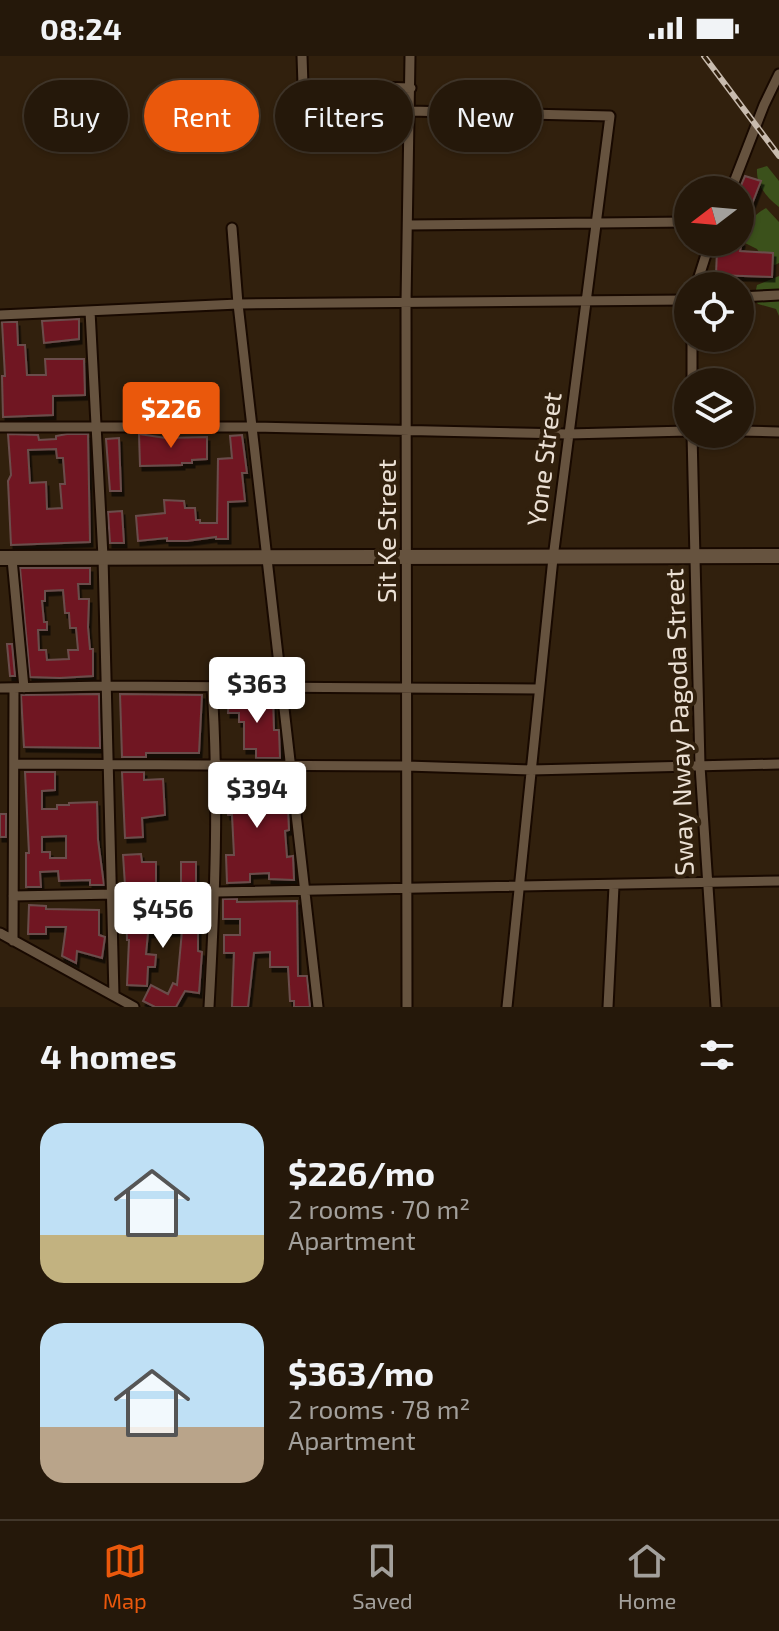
<!DOCTYPE html>
<html lang="en">
<head>
<meta charset="utf-8">
<style>
  :root { --surface:#25180a; --page:#312518; --text:#f1f3f6; --muted:#a3a09c; --line:#42372b; --accent:#ea580c }
  body { margin:0; font-family:"Exo 2",sans-serif; background:var(--page); color:var(--text); height:100vh; display:flex; flex-direction:column; font-size:30px; white-space:nowrap }
  * { box-sizing:border-box; margin:0 }
  p { font-size:26px; color:var(--muted) }
  .icon { flex:none; width:44px; height:44px; fill:none; stroke:currentColor; stroke-width:2; stroke-linecap:round; stroke-linejoin:round }
  .map { position:relative; height:951px; overflow:hidden }
  .sheet { display:flex; flex-direction:column; background:var(--surface); flex:1 }
  .sheet>* { flex:none }
  .hud { position:absolute; left:24px; top:24px; width:732px; height:72px; display:flex; gap:16px }
  .needle { width:52px; rotate:254deg }
  .buttons { position:absolute; left:674px; top:120px; display:grid; gap:16px }
  .buttons a { display:grid; place-items:center; width:80px; height:80px; border-radius:50%; background:var(--surface); box-shadow:0 2px 6px #0004,0 0 0 2px var(--line); font-size:40px }
  .price { position:absolute; translate:-50% -68px; padding:0 18px; border-radius:8px; background:#fff; color:#222; font-size:26px; line-height:52px; filter:drop-shadow(0 2px 4px #0008) }
  .price::after { content:''; position:absolute; left:50%; top:48px; width:24px; height:18px; margin-left:-12px; background:inherit; clip-path:polygon(0 0,100% 0,50% 100%) }
  .price.current { background:var(--accent); color:#fff }
  ul { padding:0; list-style:none }
  li { display:flex; align-items:center; gap:24px; height:200px; padding:0 40px }
  li span { display:grid; place-items:center; flex:none; width:224px; height:160px; border-radius:24px; color:#555 }
  li>.icon { margin-inline-start:auto }
  span .icon { width:96px; height:96px; fill:#fffc; stroke-width:1 }
  li b { font-size:34px }
  h2 { display:flex; justify-content:space-between; align-items:center; height:96px; padding:0 40px; font-size:34px }
  .pill { padding:0 28px; border-radius:36px; background:var(--surface); box-shadow:0 2px 6px #0004,0 0 0 2px var(--line); font-size:28px; line-height:72px }
  .pill.current { background:var(--accent); color:#fff }
  .status { display:flex; justify-content:space-between; align-items:center; height:56px; padding:0 40px; background:var(--surface); direction:ltr }
  .status svg { height:22px; fill:currentColor }
  .tabs { display:flex; justify-content:space-around; align-items:center; height:112px; border-top:2px solid var(--line); background:var(--surface); font-size:22px; color:var(--muted) }
  .tabs a { display:grid; justify-items:center; gap:4px }
  .tabs .current { color:var(--accent) }
  .map>svg:first-child { display:block }
  .green { fill:#3b511b }
  .building { fill:#701820; stroke:#6b4d4c; stroke-width:2; fill-rule:evenodd; filter:url(#shadow) }
  .lines { fill:none; stroke-linecap:round; stroke-linejoin:round }
  .street-casing { stroke:#180900; stroke-width:13 }
  .secondary-casing { stroke:#180900; stroke-width:18 }
  .street { stroke:#66533f; stroke-width:9 }
  .secondary { stroke:#66533f; stroke-width:14 }
  .rail-casing { stroke:#c8bbae; stroke-width:6 }
  .rail { stroke:#31200d; stroke-width:3; stroke-dasharray:9; stroke-linecap:butt }
  .labels { text-anchor:middle; dominant-baseline:central; stroke-width:8; stroke-linejoin:round; paint-order:stroke }
  .street-label { font-size:26px; fill:#ebe0d4; stroke:#31200d }
</style>
</head>
<body>
<div class="status"><b>08:24</b><svg viewBox="0 0 49 12"><path d="M0 12V9h3v3zM5 12V6h3v6zM10 12V3h3v9zM15 12V0h3v12zM26 1h20v11H26zM47 4h2v5h-2z"/></svg></div>
<div class="map">
<svg width="779" height="951" viewBox="0 0 779 951">
  <defs>
    <filter id="shadow"><feDropShadow dx="2.5" dy="4.5" stdDeviation="0" flood-color="#0009"/></filter>
  </defs>
  <rect width="100%" height="100%" fill="#31200d"/>
  <path class="green" d="M767 110 779 125V151C767 142 756 129 757 113Z
    M766 152 779 166V207L775 209 765 206 757 193 745 187C745 170 750 161 766 152Z
    M779 220V260L776 253 758 248 754 243 757 229Z"/>
  <path class="building" d="M745 120 761 125 747 161 740 159 739 134Z
    M720 186H742L740 195 773 197 772 221 716 219 717 194Z
    M79 263V283L44 287 42 265Z
    M2 266H17L18 289H25L27 319H46L45 303H84L85 339 53 340V359L3 361 2 320H5Z
    M8 378 38 379 39 384 56 383V380L67 378H88L90 486 11 489 8 425 11 419ZM56 393 57 402H63L65 428H60L62 452 47 453 46 426 30 427 28 394Z
    M139 378 166 382 207 381V403L192 404V407H182V409L140 410Z
    M242 379 247 417H242L245 445 228 446V483H216V481L187 485H167V482L138 485 136 460 165 457 164 444 184 445 185 452H195L196 464H200V467H217L218 403 232 402 230 380Z
    M119 382 121 435H110L106 383Z
    M122 455 124 487H110L108 456Z
    M20 512H90V528H78L79 543H89L88 571 90 593H93V620L60 622 30 621ZM63 534 65 557H69L70 572H76L78 594H68L69 603 47 604 46 594H39L38 574H47V566H44L42 545H45V535Z
    M7 588H12L15 620H10Z
    M99 638 100 692 24 691 21 639Z
    M120 638 202 639 199 697H146V701H122Z
    M229 640 273 642 274 674H279L280 702H256V693H244V666H239V657H228Z
    M25 716H55V734L42 735V753H57V749H69V747L97 746 98 784 104 829H90V824L59 825 58 815 40 816 41 831H26V797H29ZM66 780V802H50V796H42V781Z
    M122 716H144V724L163 723 165 759 142 762 143 781 125 782Z
    M226 717 254 719V727L284 725 283 754 288 753 289 774 285 775 287 801 293 800 294 824 269 823V817L250 818V826L227 827 226 799H234L232 759H228L226 743Z
    M0 758H6V781H0Z
    M141 798 142 806H156V829H125L123 799Z
    M181 806H196V829H181Z
    M223 843H237V846L297 845 298 920H307L310 951H294V945H290L288 911H270V896L254 897 248 951H232L234 897H224V879H240V863H223Z
    M126 848H149V851H165V853H198V895L202 896 199 937 185 935 176 951H155L143 945 151 929 168 938 173 927 177 929 182 875 148 877 146 898 156 899 155 911H148L147 930 127 929 129 884H127Z
    M29 849 46 850V853L99 854V879L105 881 102 902 77 895 76 907 62 900 66 871H46V878H28Z"/>
  <g class="lines">
    <g class="street-casing">
      <path id="street" d="M302 0 303 29 411 32
        M410 55 610 60 553 502 507 951
        M731 134 764 49 779 18
        M408 169 688 166
        M232 172 238 248 318 951
        M696 230 710 186
        M740 241 779 239
        M90 255 103 501 114 940
        M0 259 238 248 688 244
        M692 326V282
        M0 371H251L568 378 688 375
        M740 375 779 376
        M692 378 700 710 716 951
        M12 503 24 632
        M0 632 107 630 539 633
        M14 708 406 710 531 714 779 708
        M13 840 779 825
        M0 877 134 951
        M13 885 14 632
        M209 951C215 844 219 738 212 631
        M407 951 406 246 410 0
        M608 951 614 830"/>
    </g>
    <g class="secondary-casing">
      <path id="secondary" d="M0 502 779 500"/>
    </g>
    <use href="#street" class="street"/>
    <use href="#secondary" class="secondary"/>
    <g class="rail-casing">
      <path id="rail" d="M704 0 779 100"/>
    </g>
    <use href="#rail" class="rail"/>
  </g>
  <g class="labels">
    <g class="street-label">
      <text transform="translate(543 403) rotate(-83)">Yone Street</text>
      <text transform="translate(385 475) rotate(-90)">Sit Ke Street</text>
      <text transform="translate(678 666) rotate(-92)">Sway Nway Pagoda Street</text>
    </g>
  </g>
</svg>
<div class="buttons">
<a><svg class="needle" viewBox="-14 -14 28 28"><path d="M0-13l5 13h-10z" fill="#e53935"/><path d="M0 13l5-13h-10z" fill="#a3a09c"/></svg></a>
<a><svg class="icon" aria-label="locate" viewBox="0 0 24 24"><circle cx="12" cy="12" r="6"/><path d="M12 2v4M12 18v4M2 12h4M18 12h4"/></svg></a>
<a><svg class="icon" aria-label="layers" viewBox="0 0 24 24"><path d="M12 4l9 5-9 5-9-5zM3 14l9 5 9-5"/></svg></a>
</div>
<b class="price current" style="left:171px;top:394px">$226</b>
<b class="price" style="left:257px;top:669px">$363</b>
<b class="price" style="left:257px;top:774px">$394</b>
<b class="price" style="left:163px;top:894px">$456</b>
<div class="hud">
<a class="pill">Buy</a>
<a class="pill current">Rent</a>
<a class="pill">Filters</a>
<a class="pill">New</a>
</div>
</div>
<section class="sheet">
<h2>4 homes<svg class="icon" aria-label="filters" viewBox="0 0 24 24"><path d="M4 7h16M4 17h16"/><circle cx="9" cy="7" r="2"/><circle cx="15" cy="17" r="2"/></svg></h2>
<ul>
<li><span style="background:linear-gradient(#bfe0f5 70%,#c2b280 0)"><svg class="icon" aria-label="home" viewBox="0 0 24 24"><path d="M3 11l9-7 9 7M6 9v11h12V9"/></svg></span><div><b>$226/mo</b><p>2 rooms · 70 m²</p><p>Apartment</p></div></li>
<li><span style="background:linear-gradient(#bfe0f5 65%,#b9a48a 0)"><svg class="icon" aria-label="home" viewBox="0 0 24 24"><path d="M3 11l9-7 9 7M6 9v11h12V9"/></svg></span><div><b>$363/mo</b><p>2 rooms · 78 m²</p><p>Apartment</p></div></li>
</ul>
</section>
<nav class="tabs">
<a class="current"><svg class="icon" aria-label="map" viewBox="0 0 24 24"><path d="M3 6l6-2 6 2 6-2v14l-6 2-6-2-6 2zM9 4v14M15 6v14"/></svg>Map</a>
<a><svg class="icon" aria-label="saved" viewBox="0 0 24 24"><path d="M7 4h10v16l-5-4-5 4z"/></svg>Saved</a>
<a><svg class="icon" aria-label="home" viewBox="0 0 24 24"><path d="M3 11l9-7 9 7M6 9v11h12V9"/></svg>Home</a>
</nav>
</body>
</html>
